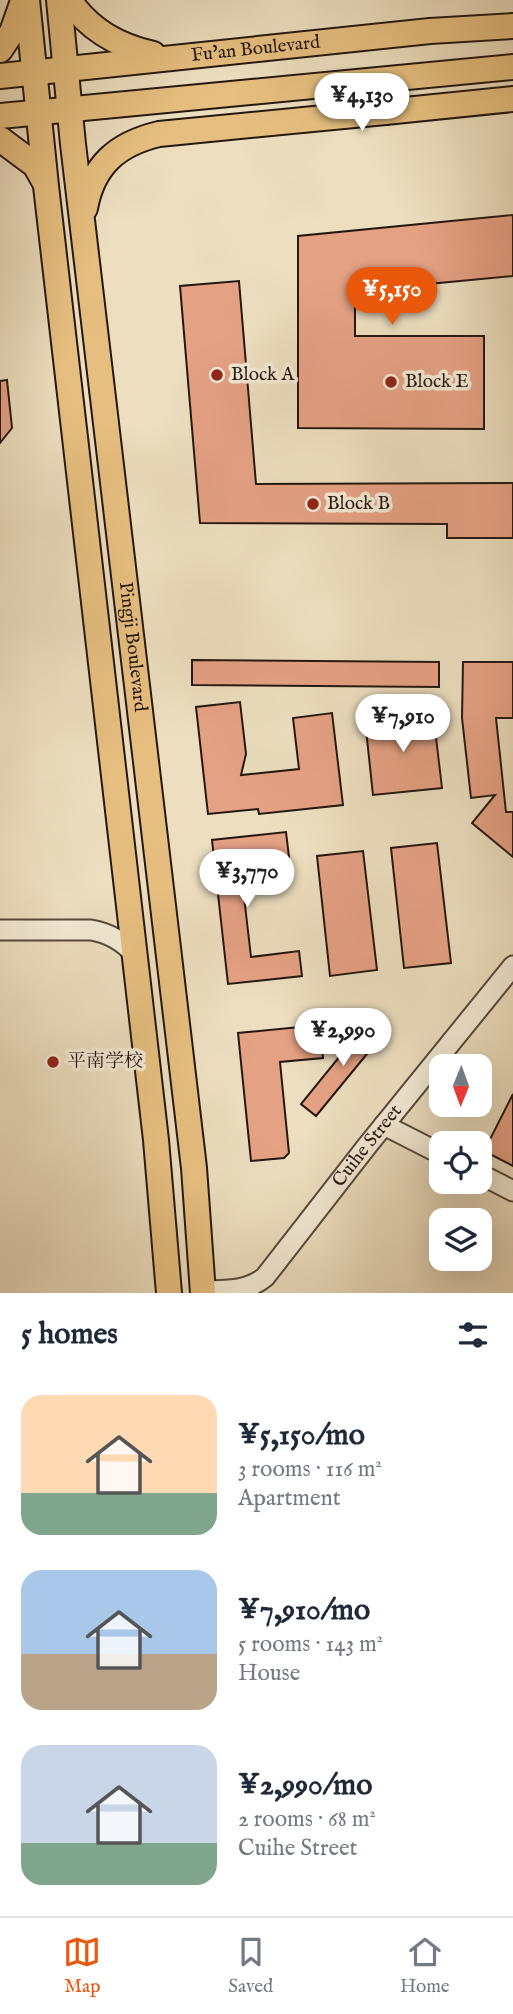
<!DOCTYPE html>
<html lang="en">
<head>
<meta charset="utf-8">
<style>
  :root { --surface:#fff; --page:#f2f2f3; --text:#1f2937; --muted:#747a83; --line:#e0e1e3; --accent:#ea580c }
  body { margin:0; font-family:"IM FELL English","Noto Serif SC",serif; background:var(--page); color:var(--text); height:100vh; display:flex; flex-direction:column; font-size:26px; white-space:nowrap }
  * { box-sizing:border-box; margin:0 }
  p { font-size:23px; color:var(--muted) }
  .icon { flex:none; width:38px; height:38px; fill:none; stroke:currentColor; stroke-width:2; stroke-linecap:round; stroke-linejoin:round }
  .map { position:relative; height:1293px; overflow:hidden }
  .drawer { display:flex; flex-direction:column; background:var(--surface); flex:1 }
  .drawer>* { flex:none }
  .needle { width:46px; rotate:181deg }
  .buttons { position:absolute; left:429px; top:1054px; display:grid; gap:14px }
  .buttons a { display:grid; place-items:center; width:63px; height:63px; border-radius:14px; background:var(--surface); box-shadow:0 7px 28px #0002; font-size:35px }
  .price { position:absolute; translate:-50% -60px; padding:0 16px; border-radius:24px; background:#fff; color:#222; font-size:23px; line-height:46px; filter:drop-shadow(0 2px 4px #0008) }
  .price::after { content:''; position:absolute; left:50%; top:42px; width:21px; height:16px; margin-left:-10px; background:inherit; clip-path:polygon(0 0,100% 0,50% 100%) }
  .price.current { background:var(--accent); color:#fff }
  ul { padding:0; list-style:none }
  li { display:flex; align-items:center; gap:21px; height:175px; padding:0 21px }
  li span { display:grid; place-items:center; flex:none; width:196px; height:140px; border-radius:21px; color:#555 }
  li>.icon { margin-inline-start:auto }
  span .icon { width:84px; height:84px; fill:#fffc; stroke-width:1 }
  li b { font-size:30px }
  h2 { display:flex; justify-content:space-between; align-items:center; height:84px; padding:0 21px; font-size:30px }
  .menu { display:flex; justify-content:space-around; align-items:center; height:98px; border-top:2px solid var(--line); background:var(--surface); font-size:19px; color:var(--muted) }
  .menu a { display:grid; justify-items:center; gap:4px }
  .menu .current { color:var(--accent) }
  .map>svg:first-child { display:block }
  .building { fill:#e5a184; stroke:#24170f; stroke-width:2 }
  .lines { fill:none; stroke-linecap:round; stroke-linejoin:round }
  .minor-casing { stroke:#56493b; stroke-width:23 }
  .major-casing { stroke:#24170f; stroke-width:28 }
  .minor { stroke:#f3ead5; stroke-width:19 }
  .major { stroke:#e6bf80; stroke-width:24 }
  .poi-dot { fill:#8f2418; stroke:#f3ead5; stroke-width:2.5 }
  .labels { text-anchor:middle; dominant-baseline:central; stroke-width:7; stroke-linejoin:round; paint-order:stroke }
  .street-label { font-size:19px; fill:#24170f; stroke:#f3ead5 }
  .poi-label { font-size:19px; fill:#24170f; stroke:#f3ead5; text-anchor:start }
</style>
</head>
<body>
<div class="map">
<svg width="513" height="1293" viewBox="0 0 513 1293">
  <rect width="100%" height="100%" fill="#ecdebf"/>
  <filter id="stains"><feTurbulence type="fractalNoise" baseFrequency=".00286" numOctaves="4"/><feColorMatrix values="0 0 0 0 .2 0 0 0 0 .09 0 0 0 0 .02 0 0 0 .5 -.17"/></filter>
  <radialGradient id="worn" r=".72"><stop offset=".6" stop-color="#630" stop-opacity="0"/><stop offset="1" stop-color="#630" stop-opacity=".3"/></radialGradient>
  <path class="building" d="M513 215V276L355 291V336H484V429L298 428V236Z
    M239 281 256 484 513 483V538H447V524L200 523 180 286Z
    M7 380 12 428 0 443V381Z
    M192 660 439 662V687L192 685Z
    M463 662H513V718H496L506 812H513V857L472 823 495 795 471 798 462 718Z
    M240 702 246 754 241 775 299 769 293 718 332 713 343 805 259 814 258 809 208 814 196 707Z
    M433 712 442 788 373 795 365 720Z
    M286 832 289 857 240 862 251 957 299 951 302 976 228 984 212 840Z
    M437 843 451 963 404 968 391 848Z
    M363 851 377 970 330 976 317 856Z
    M370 1019 385 1032 316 1116 301 1104Z
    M320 1025 323 1058 280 1062 289 1153 284 1158 251 1161 238 1033Z
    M513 1094V1166L484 1151Z"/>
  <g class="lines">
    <g class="minor-casing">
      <g id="minor">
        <path d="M0 930H91C109 933 123 941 135 955"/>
        <path d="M384 1125 441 1154"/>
        <path d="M480 1174 513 1191"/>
        <path id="s1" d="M203 1291C225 1290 247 1292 265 1277L367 1146 513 966"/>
      </g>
    </g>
    <g class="major-casing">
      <g id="major">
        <path d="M27 0 46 186 156 1140 169 1293"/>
        <path id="s2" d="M59 0 73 144 194 1168 203 1293"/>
        <path d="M69 0C90 31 119 46 153 54"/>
        <path d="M0 50 12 32 23 1"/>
        <path id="s3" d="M0 76 430 31 513 26"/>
        <path d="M369 111 385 112 513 99"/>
        <path d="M0 116 513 67"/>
        <path d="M0 139 35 165 44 181"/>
        <path d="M85 208C93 165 117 144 159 134L385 112"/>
      </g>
    </g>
    <use href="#minor" class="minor"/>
    <use href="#major" class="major"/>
  </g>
  <g class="poi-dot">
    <circle cx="217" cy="375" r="7"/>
    <circle cx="391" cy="382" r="7"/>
    <circle cx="313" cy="504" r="7"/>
    <circle cx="53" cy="1062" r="7"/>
  </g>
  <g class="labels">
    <g class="street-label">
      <text stroke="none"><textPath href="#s3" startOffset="257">Fu'an Boulevard</textPath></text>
      <text stroke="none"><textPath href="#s2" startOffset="651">Pingji Boulevard</textPath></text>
      <text stroke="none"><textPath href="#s1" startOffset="231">Cuihe Street</textPath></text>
    </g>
    <g class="poi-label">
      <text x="231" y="375">Block A</text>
      <text x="405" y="382">Block E</text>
      <text x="327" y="504">Block B</text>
      <text x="67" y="1062">平南学校</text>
    </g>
  </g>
  <rect width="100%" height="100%" filter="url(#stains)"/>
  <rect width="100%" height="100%" fill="url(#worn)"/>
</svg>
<div class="buttons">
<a><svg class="needle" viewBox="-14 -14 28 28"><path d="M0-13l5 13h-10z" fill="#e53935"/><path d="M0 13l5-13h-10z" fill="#747a83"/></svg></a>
<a><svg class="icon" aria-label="locate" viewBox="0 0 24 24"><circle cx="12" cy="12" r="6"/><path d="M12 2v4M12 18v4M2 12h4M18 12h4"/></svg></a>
<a><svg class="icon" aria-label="layers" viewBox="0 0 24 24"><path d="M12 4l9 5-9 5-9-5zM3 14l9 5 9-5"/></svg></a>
</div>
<b class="price" style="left:362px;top:133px">¥4,130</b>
<b class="price current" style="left:392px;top:327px">¥5,150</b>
<b class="price" style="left:403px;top:754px">¥7,910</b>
<b class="price" style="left:247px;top:909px">¥3,770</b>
<b class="price" style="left:343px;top:1068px">¥2,990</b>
</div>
<section class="drawer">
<h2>5 homes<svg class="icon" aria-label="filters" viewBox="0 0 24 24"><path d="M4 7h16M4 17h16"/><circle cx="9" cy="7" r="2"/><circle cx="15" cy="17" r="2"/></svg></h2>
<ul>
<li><span style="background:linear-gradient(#ffd9b3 70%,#7fa58c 0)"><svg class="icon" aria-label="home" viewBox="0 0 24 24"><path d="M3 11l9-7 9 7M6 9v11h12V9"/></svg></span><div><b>¥5,150/mo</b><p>3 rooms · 116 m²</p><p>Apartment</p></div></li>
<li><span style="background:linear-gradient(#a9c7e8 60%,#b9a48a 0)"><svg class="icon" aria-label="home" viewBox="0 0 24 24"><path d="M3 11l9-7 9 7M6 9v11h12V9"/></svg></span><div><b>¥7,910/mo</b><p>5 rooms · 143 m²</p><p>House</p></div></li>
<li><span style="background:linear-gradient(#c9d6e8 70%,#7fa58c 0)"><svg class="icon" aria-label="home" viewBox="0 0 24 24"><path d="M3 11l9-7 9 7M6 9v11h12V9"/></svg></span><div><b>¥2,990/mo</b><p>2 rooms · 68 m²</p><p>Cuihe Street</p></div></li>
</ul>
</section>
<nav class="menu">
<a class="current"><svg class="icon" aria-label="map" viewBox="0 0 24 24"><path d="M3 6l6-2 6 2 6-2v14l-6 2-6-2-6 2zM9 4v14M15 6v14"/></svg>Map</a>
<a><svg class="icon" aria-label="saved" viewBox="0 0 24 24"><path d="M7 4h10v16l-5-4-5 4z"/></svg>Saved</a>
<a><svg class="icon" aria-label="home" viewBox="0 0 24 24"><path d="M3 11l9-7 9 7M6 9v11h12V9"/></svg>Home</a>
</nav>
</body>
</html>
